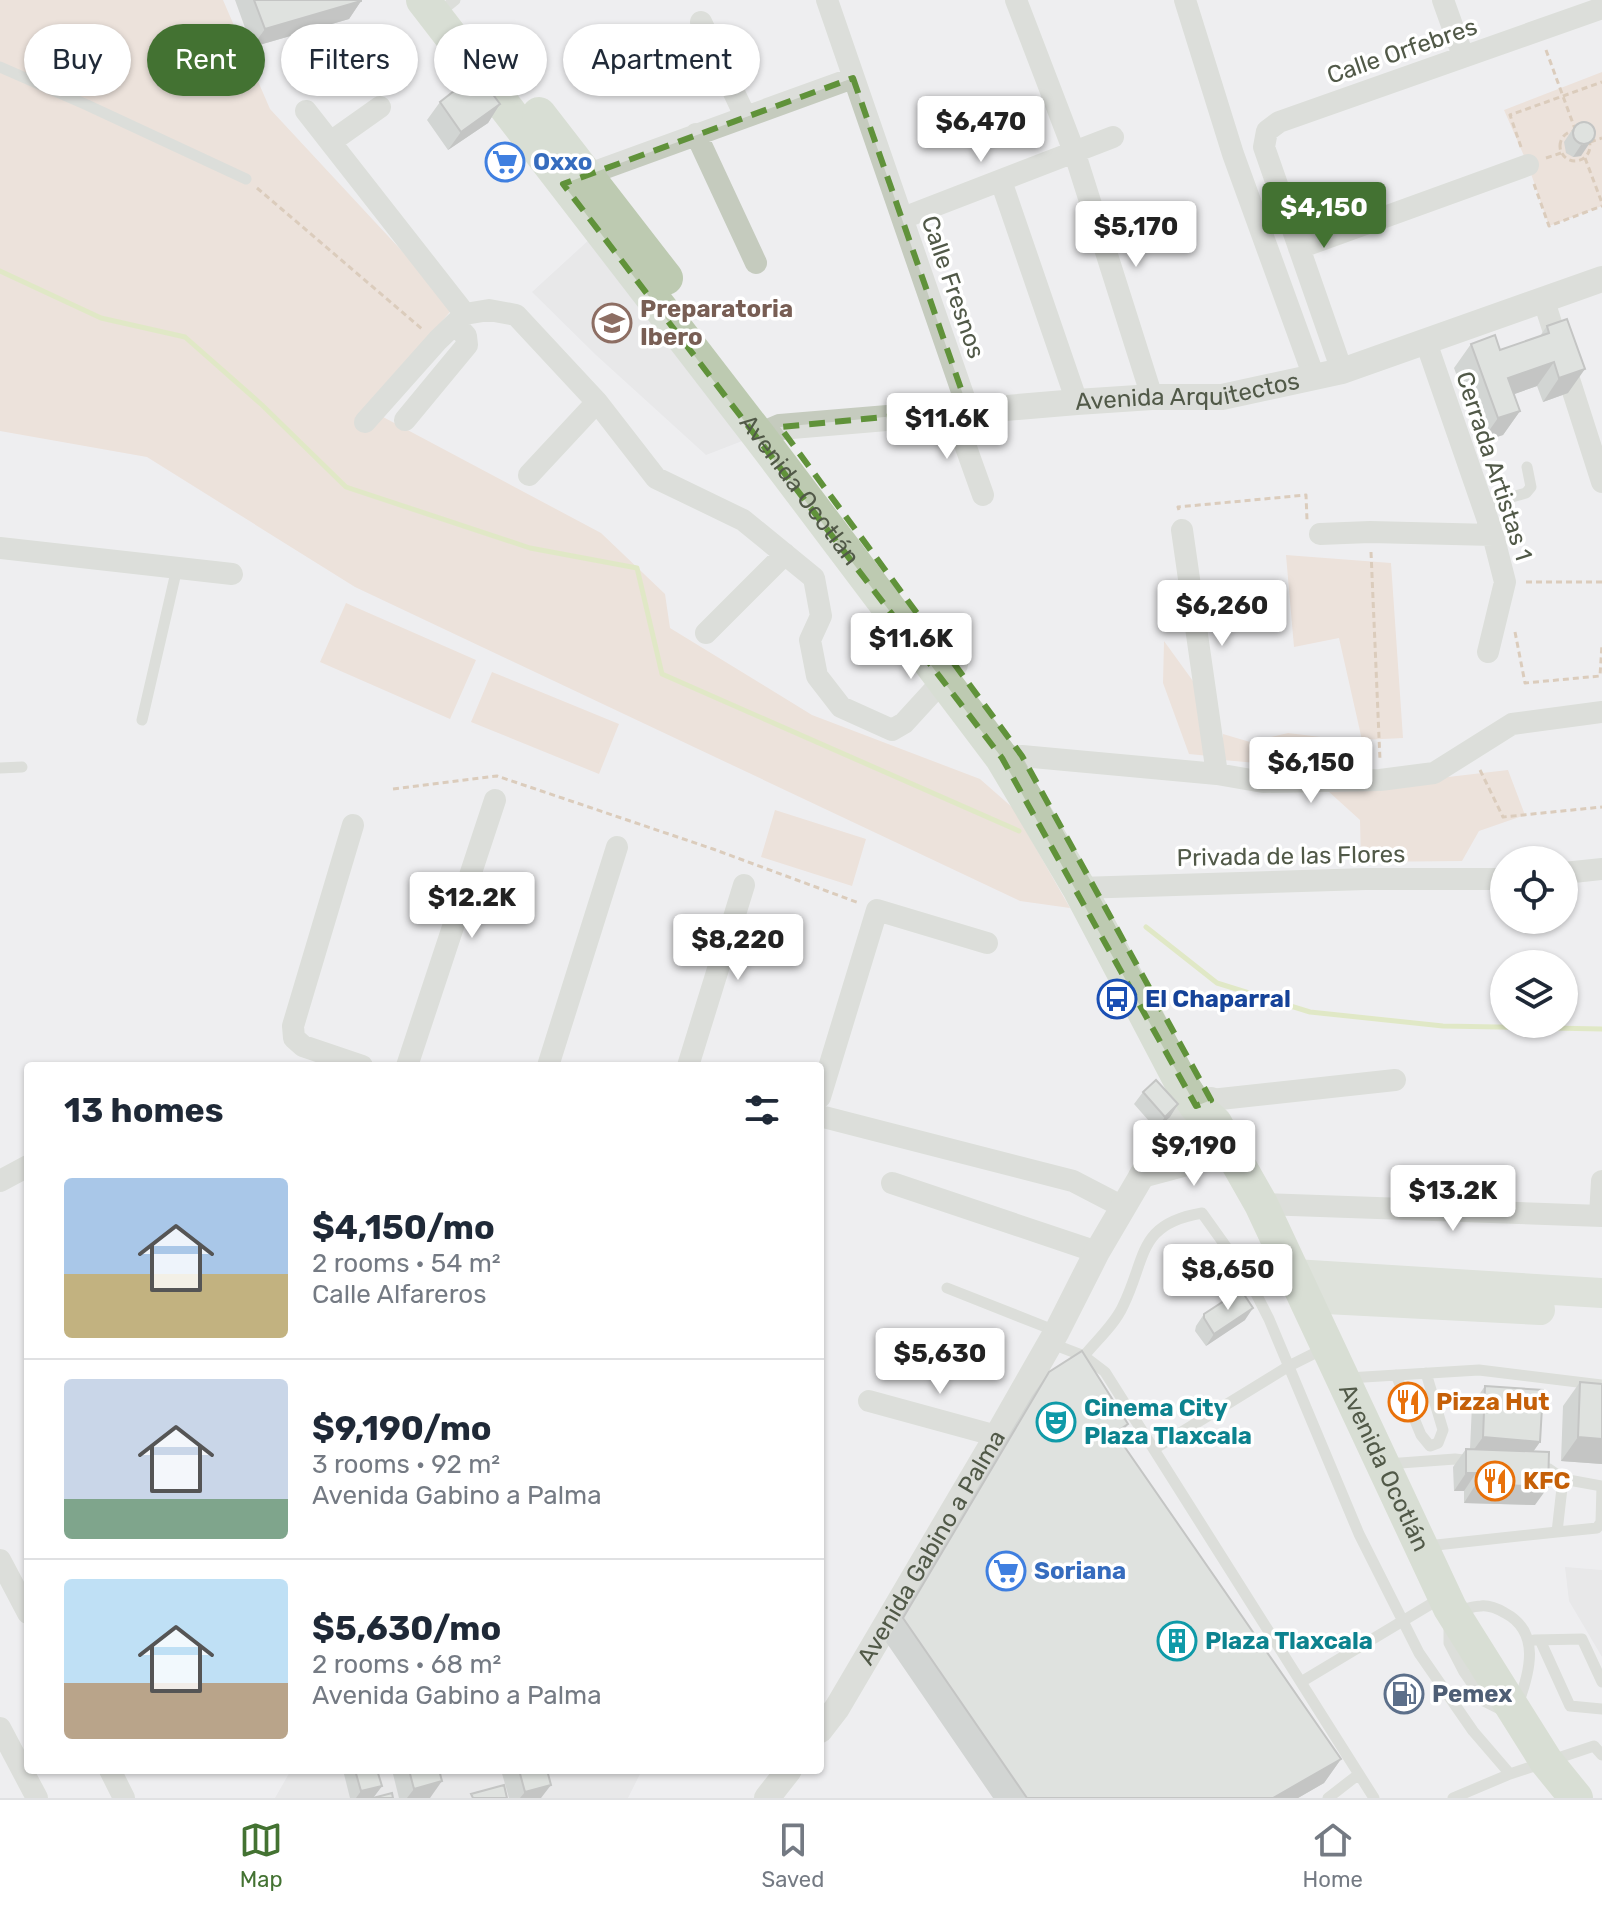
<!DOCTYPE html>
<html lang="en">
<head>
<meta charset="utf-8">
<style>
  :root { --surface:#fff; --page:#f6f6f7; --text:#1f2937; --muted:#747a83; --line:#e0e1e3; --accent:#437232 }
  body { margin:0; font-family:Rubik,sans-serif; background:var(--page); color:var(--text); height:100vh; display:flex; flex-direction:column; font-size:30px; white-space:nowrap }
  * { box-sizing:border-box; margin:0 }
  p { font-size:26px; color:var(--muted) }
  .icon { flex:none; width:44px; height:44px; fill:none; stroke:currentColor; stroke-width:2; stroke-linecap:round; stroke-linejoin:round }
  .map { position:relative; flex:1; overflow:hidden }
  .panel { position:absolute; left:24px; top:1062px; width:800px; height:712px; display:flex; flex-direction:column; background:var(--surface); border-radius:8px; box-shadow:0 2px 6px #0004 }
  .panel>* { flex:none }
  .top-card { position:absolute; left:24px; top:24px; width:800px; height:72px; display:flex; gap:16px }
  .fabs { position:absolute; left:1490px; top:846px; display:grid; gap:16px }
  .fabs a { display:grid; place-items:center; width:88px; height:88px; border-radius:50%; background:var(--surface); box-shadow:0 2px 6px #0004; font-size:40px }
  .price { position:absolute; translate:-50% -68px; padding:0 18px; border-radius:8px; background:#fff; color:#222; font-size:26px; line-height:52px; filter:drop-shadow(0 2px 4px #0008) }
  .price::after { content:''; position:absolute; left:50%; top:48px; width:24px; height:18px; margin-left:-12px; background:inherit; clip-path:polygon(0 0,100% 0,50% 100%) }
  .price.current { background:var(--accent); color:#fff }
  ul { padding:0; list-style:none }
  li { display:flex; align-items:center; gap:24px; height:200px; padding:0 40px }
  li+li { border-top:2px solid var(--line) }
  li span { display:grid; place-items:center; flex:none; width:224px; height:160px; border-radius:8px; color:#555 }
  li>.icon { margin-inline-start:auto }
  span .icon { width:96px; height:96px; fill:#fffc; stroke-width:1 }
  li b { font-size:34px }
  h2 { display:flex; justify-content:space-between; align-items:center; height:96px; padding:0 40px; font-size:34px }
  .tag { padding:0 28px; border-radius:36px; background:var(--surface); box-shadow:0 2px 6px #0004; font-size:28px; line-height:72px }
  .tag.current { background:var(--accent); color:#fff }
  .dock { display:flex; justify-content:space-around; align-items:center; height:112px; border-top:2px solid var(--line); background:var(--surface); font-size:22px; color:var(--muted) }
  .dock a { display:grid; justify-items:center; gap:4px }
  .dock .current { color:var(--accent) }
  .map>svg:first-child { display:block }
  .education { fill:#dfdfe1 }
  .green { fill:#e9d2c1 }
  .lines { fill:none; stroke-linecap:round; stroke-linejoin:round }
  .stream { stroke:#cfe193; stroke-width:5 }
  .path { stroke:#c3a27d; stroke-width:3; stroke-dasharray:6 4; stroke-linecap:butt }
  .service { stroke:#c5cbbe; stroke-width:11 }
  .minor { stroke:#c5cbbe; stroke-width:22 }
  .tertiary { stroke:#c5cbbe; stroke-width:26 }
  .secondary { stroke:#c9d3c1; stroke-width:30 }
  .primary { stroke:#bdcab1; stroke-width:34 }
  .wall { fill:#b0b5af }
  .shaded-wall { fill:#90938e }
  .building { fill:#cdd2cb; stroke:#90938e; stroke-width:2 }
  .marked { fill:none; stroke:#60923a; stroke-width:6; stroke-dasharray:16 10; stroke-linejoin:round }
  .labels { text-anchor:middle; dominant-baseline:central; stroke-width:7; stroke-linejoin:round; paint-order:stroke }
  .street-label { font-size:24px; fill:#515948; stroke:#fff }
  .shop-label { font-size:24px; font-weight:bold; fill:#366cbe; stroke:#fff; text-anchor:start }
  .education-label { font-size:24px; font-weight:bold; fill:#785e54; stroke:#fff; text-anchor:start }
  .transit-label { font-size:24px; font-weight:bold; fill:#164399; stroke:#fff; text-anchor:start }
  .food-label { font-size:24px; font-weight:bold; fill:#c56008; stroke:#fff; text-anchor:start }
  .culture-label { font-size:24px; font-weight:bold; fill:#0d838f; stroke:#fff; text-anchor:start }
  .service-label { font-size:24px; font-weight:bold; fill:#4e5e75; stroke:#fff; text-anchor:start }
</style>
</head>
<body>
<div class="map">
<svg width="1602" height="1798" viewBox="0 0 1602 1798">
  <rect width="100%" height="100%" fill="#eeeef0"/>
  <path class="education" d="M591 238 750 438 706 455 596 355 532 292Z
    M1565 1567 1602 1570V1657L1569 1601Z
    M291 1770H642L628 1798H275Z"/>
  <path class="green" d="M0 0H223L270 109 454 307 368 409 601 533 665 594 670 628 812 715 980 779 1013 808 1070 908 1020 901 355 587 147 457 0 431Z
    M1602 72V206L1549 226 1528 165 1504 110Z
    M1286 555 1391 563 1403 738 1362 740 1339 638 1294 647Z
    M346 603 476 660 450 719 320 662Z
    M1164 641 1198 688 1209 756 1189 754 1163 683Z
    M492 672 619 724 599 774 471 722Z
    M1288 733 1337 739 1279 765 1223 760V734L1250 742Z
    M1508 770 1525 815 1479 831 1462 861 1361 862 1360 820 1328 791Z
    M775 810 866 839 852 886 761 857Z"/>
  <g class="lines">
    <path class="stream" d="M0 271 101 318 185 337 262 405 346 487 530 548 637 568 662 674 1019 831
      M1146 927 1217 983 1310 1012 1443 1026 1602 1029"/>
    <path class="path" d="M1546 50 1575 129
      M1560 146a15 15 0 1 1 30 0a15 15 0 1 1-30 0Z
      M1590 142 1602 138
      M1521 147 1510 115 1602 82
      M1546 158 1561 153
      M1585 158 1602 203
      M1534 184 1549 226 1602 206
      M257 188 422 329
      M1179 510 1178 507 1306 495 1307 520
      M1371 552 1380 760
      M1526 582H1602
      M1515 632 1525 683 1600 676 1602 644
      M1480 770 1503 817 1602 807
      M393 789 497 776 713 849 859 903"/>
    <path class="service" d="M439 13 455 0
      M0 67 87 105 246 179
      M1483 505 1526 493 1531 487 1527 467
      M142 720 177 568
      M0 768 22 767
      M947 1288 1056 1331
      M1050 1343 1084 1356 1105 1372 1374 1798
      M1084 1356C1097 1340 1115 1324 1123 1306 1147 1257 1137 1224 1202 1213L1247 1276 1269 1319 1359 1534 1419 1653 1473 1731 1510 1774
      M1396 1375 1421 1435 1430 1446 1438 1443 1443 1430 1426 1373
      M1348 1378 1479 1370 1602 1385
      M1154 1449 1289 1366 1325 1348
      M1387 1464 1455 1459 1473 1461
      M1534 1467 1549 1469 1563 1479
      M1557 1532 1597 1528 1601 1522 1602 1486
      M1427 1546 1557 1532 1563 1479 1602 1486
      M1456 1611C1464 1610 1473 1606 1481 1606 1490 1605 1498 1609 1505 1613 1541 1632 1530 1672 1518 1704
      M1449 1625V1643L1464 1672 1484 1701 1502 1710
      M1534 1640 1582 1639 1602 1682
      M1540 1640 1570 1706 1602 1709
      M1301 1682 1441 1598
      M1328 1798 1359 1774
      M1453 1798 1510 1774 1594 1746 1602 1755"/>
    <path class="minor" d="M827 0 968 409
      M1016 0 1075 154 1152 397
      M1185 0 1233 154 1314 377
      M1443 0 1463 56
      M701 22 745 116
      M306 111 465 314
      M696 134 756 263
      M332 141 380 107
      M575 179 853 78
      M1001 181 1077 402
      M903 218 1113 137
      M1299 248 1528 165
      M1544 301 1602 482
      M1426 342 1493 535 1505 582 1488 652
      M1342 371 1264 147 1267 131 1279 122 1602 8
      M597 402 656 478 743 520 814 578 821 616 810 640 817 676 841 707 892 730 904 723 957 665
      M953 411 983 495
      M405 420 467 345 466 336 456 325
      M365 422 438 340 465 314 489 310 516 315 597 402 529 475
      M1182 530 1217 774
      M1320 534 1370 532 1493 535
      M0 548 232 574
      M706 633 785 554
      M1002 758 1022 756 1217 774 1263 782 1380 780 1434 773 1512 724 1602 712
      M353 825 293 1026 294 1038 303 1046 362 1066
      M1564 873 1602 869
      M1079 888 1366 879H1504
      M407 1066 495 800
      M548 1066 617 847
      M688 1066 744 885
      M820 1097 877 910 987 943
      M1211 1100 1395 1080
      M820 1116 1073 1181 1123 1207
      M0 1181 28 1166
      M892 1183 1097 1252
      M1261 1204 1602 1216
      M1600 1215 1602 1181
      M869 1401 997 1436
      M0 1560 28 1613
      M0 1728 37 1798
      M110 1770 124 1798"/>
    <g class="tertiary">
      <path id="s1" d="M759 436 780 427 1077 402 1152 397H1222L1342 371 1602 279"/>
      <path d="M1142 1175 1232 1151"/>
      <path id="s2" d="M820 1730 837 1708 997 1436 1057 1331 1097 1252 1165 1136C1178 1120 1191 1108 1211 1100"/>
      <path d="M767 1798 789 1770"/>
    </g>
    <path class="secondary" d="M1294 1274 1602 1293
      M1306 1298 1540 1310"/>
    <g class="primary">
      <path id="s3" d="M423 0 759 436 1002 758 1079 888 1183 1086 1196 1106 1215 1123 1261 1204 1450 1608 1546 1761 1576 1798"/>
      <path d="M539 114 666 278"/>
    </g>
  </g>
  <path class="wall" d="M235 0H361V1L349 19 252 47Z
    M440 102 500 104 488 123 448 150 427 120Z
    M1584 121 1581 156 1573 157 1566 153 1564 142 1576 124Z
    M1547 326 1568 393 1543 402 1537 386 1514 394 1520 411 1503 435 1481 442 1454 368 1471 344 1500 350 1540 336Z
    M1143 1092 1178 1104 1170 1117 1156 1129 1134 1104Z
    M1204 1314 1245 1320 1206 1346 1195 1331 1196 1326Z
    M1049 1372 1118 1438 1341 1759 1324 1783 1298 1798H993L886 1642 1032 1396Z
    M1580 1382 1602 1384V1464L1561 1461 1563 1406Z
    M1485 1386 1540 1442 1533 1452 1535 1505 1464 1503V1491H1454L1453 1467 1466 1449H1470L1472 1405Z
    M343 1770H377L382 1786 373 1798H393H350Z
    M392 1770H439L430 1798H399Z
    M501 1770H547L541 1798H509Z"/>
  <path class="shaded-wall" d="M361 1 349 19 252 47 265 29Z
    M500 104 488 123 448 150 461 132Z
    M1589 144 1581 156 1573 157 1581 145Z
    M1554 362 1537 386 1492 402 1508 378Z
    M1585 369 1568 393 1543 402 1559 378Z
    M1520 411 1503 435 1481 442 1498 418Z
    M1178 1104 1170 1117 1156 1129 1165 1117Z
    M1253 1308 1245 1320 1206 1346 1214 1334Z
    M1128 1424 1112 1448 1115 1433Z
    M1483 1437 1540 1442 1527 1460 1470 1455Z
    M1578 1437 1602 1439V1464L1561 1461Z
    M1466 1473H1476L1464 1491H1454Z
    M1476 1484 1548 1487 1535 1505 1464 1503Z
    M1341 1759 1324 1783 1298 1798H1273Z
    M442 1781 430 1798H407L414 1789Z
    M551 1785 541 1798H520L525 1792Z
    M382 1786 373 1798H356L361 1791Z"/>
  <path class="building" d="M254 0H361V1L265 29Z
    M477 73 500 104 461 132 440 102Z
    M1573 133a11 11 0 1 1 22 0a11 11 0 1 1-22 0Z
    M1567 319 1585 369 1559 378 1554 362 1508 378 1520 411 1498 418 1471 344 1495 335 1500 350 1549 333 1547 326Z
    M1156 1080 1178 1104 1165 1117 1143 1092Z
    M1241 1290 1253 1308 1214 1334 1204 1318V1314Z
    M1082 1351 1128 1424 1115 1433 1341 1759 1273 1798H1027L903 1618 1049 1372Z
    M1580 1382 1602 1384V1439L1578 1437Z
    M1485 1386 1543 1390 1540 1442 1483 1437Z
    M1466 1449 1549 1452 1548 1487 1476 1484V1473H1466Z
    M355 1770H377L382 1786 361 1791Z
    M409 1770H439L442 1781 414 1789Z
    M519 1770H547L551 1785 525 1792Z
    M504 1785 507 1798H473L471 1794Z
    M392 1793 393 1798H373Z"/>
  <path d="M0 0H1602V1798H0ZM853 78 968 409 780 427 1022 756 1211 1100 1196 1106 1002 758 563 184Z" fill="#eeeef0" fill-opacity=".55" fill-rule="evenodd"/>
  <path class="marked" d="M853 78 968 409 780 427 1022 756 1211 1100 1196 1106 1002 758 563 184Z"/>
  <defs>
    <g id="supermarket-ring" transform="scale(2)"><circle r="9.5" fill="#fff" stroke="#3f7fe0" stroke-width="1.5"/><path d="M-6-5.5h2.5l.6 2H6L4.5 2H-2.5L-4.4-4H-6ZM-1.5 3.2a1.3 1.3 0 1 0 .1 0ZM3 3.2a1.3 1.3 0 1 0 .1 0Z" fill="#3f7fe0"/></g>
    <g id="university-ring" transform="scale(2)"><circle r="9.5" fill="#fff" stroke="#8d6e63" stroke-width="1.5"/><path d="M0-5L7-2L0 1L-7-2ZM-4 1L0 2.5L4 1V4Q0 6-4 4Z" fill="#8d6e63"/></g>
    <g id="bus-ring" transform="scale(2)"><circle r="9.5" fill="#fff" stroke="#1a4fb4" stroke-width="1.5"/><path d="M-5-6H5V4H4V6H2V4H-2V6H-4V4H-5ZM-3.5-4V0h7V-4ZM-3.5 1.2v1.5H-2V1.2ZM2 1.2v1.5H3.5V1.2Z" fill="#1a4fb4"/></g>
    <g id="restaurant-ring" transform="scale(2)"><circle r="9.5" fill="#fff" stroke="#e8710a" stroke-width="1.5"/><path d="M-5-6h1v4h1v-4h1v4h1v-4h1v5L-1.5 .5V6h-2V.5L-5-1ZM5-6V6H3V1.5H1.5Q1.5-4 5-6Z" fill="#e8710a"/></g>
    <g id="theatre-ring" transform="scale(2)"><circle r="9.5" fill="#fff" stroke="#0f9aa8" stroke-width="1.5"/><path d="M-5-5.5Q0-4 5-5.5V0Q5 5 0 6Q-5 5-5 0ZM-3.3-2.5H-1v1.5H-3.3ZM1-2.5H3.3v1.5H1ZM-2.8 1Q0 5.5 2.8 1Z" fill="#0f9aa8"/></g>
    <g id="building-ring" transform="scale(2)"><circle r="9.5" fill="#fff" stroke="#0f9aa8" stroke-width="1.5"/><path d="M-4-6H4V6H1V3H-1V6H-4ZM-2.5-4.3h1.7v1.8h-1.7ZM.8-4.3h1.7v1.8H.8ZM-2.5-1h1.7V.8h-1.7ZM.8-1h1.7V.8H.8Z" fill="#0f9aa8"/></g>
    <g id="fuel-ring" transform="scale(2)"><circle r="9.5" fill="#fff" stroke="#5c6f8a" stroke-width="1.5"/><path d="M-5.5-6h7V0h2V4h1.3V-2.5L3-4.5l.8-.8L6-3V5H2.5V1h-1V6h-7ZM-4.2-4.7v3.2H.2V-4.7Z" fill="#5c6f8a"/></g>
  </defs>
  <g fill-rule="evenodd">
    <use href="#supermarket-ring" x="505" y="162"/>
    <use href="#university-ring" x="612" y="323"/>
    <use href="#bus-ring" x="1117" y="999"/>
    <use href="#restaurant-ring" x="1408" y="1402"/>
    <use href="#theatre-ring" x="1056" y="1422"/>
    <use href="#restaurant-ring" x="1495" y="1481"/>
    <use href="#supermarket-ring" x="1006" y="1571"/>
    <use href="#building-ring" x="1177" y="1641"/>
    <use href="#fuel-ring" x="1404" y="1694"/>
  </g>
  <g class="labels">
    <g class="street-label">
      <text transform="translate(1402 51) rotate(-19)">Calle Orfebres</text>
      <text transform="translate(953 287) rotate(71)">Calle Fresnos</text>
      <text stroke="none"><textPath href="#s1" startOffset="432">Avenida Arquitectos</textPath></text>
      <text transform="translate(1494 466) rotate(72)">Cerrada Artistas 1</text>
      <text stroke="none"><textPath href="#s3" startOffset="618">Avenida Ocotlán</textPath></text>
      <text transform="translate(1291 856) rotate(-1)">Privada de las Flores</text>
      <text stroke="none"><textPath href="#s3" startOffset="1762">Avenida Ocotlán</textPath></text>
      <text stroke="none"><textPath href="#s2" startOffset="214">Avenida Gabino a Palma</textPath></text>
    </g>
    <g class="shop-label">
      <text x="533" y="162">Oxxo</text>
      <text x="1034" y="1571">Soriana</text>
    </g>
    <g class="education-label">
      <text x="640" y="309">Preparatoria<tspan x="640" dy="28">Ibero</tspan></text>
    </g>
    <g class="transit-label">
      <text x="1145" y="999">El Chaparral</text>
    </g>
    <g class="food-label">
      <text x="1436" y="1402">Pizza Hut</text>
      <text x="1523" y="1481">KFC</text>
    </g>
    <g class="culture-label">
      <text x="1084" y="1408">Cinema City<tspan x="1084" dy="28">Plaza Tlaxcala</tspan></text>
      <text x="1205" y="1641">Plaza Tlaxcala</text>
    </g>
    <g class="service-label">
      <text x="1432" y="1694">Pemex</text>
    </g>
  </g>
</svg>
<div class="fabs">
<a><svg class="icon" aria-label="locate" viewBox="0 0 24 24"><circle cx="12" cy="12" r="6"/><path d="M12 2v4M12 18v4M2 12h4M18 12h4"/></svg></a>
<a><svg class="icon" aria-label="layers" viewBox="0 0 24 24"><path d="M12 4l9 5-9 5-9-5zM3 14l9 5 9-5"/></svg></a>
</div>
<b class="price" style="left:981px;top:164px">$6,470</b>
<b class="price current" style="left:1324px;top:250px">$4,150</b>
<b class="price" style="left:1136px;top:269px">$5,170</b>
<b class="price" style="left:947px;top:461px">$11.6K</b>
<b class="price" style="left:1222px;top:648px">$6,260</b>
<b class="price" style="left:911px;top:681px">$11.6K</b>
<b class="price" style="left:1311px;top:805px">$6,150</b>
<b class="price" style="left:472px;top:940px">$12.2K</b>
<b class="price" style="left:738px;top:982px">$8,220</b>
<b class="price" style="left:1194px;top:1188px">$9,190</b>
<b class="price" style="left:1453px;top:1233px">$13.2K</b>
<b class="price" style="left:1228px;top:1312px">$8,650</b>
<b class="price" style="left:940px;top:1396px">$5,630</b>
<div class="top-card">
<a class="tag">Buy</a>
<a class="tag current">Rent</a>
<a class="tag">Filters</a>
<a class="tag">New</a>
<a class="tag">Apartment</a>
</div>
<section class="panel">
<h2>13 homes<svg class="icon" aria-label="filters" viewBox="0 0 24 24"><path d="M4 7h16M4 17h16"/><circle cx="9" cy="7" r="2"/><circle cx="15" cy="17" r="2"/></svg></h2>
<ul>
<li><span style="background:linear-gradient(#a9c7e8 60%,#c2b280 0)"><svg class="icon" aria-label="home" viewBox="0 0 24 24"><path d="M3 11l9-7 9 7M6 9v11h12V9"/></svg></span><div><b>$4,150/mo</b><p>2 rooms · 54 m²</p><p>Calle Alfareros</p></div></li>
<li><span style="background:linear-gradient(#c9d6e8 75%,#7fa58c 0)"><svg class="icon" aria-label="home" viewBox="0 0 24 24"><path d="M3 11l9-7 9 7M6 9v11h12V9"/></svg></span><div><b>$9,190/mo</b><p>3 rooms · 92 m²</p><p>Avenida Gabino a Palma</p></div></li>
<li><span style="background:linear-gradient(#bfe0f5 65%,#b9a48a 0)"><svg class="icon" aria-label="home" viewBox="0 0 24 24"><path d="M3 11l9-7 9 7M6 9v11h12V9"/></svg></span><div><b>$5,630/mo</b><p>2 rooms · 68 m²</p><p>Avenida Gabino a Palma</p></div></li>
</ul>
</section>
</div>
<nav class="dock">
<a class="current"><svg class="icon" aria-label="map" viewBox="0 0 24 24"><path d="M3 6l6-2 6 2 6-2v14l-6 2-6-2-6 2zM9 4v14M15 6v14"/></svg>Map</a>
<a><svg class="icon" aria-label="saved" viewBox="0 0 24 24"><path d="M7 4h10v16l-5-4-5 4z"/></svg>Saved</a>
<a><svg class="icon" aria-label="home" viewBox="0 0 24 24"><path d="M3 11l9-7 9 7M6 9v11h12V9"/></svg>Home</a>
</nav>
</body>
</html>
